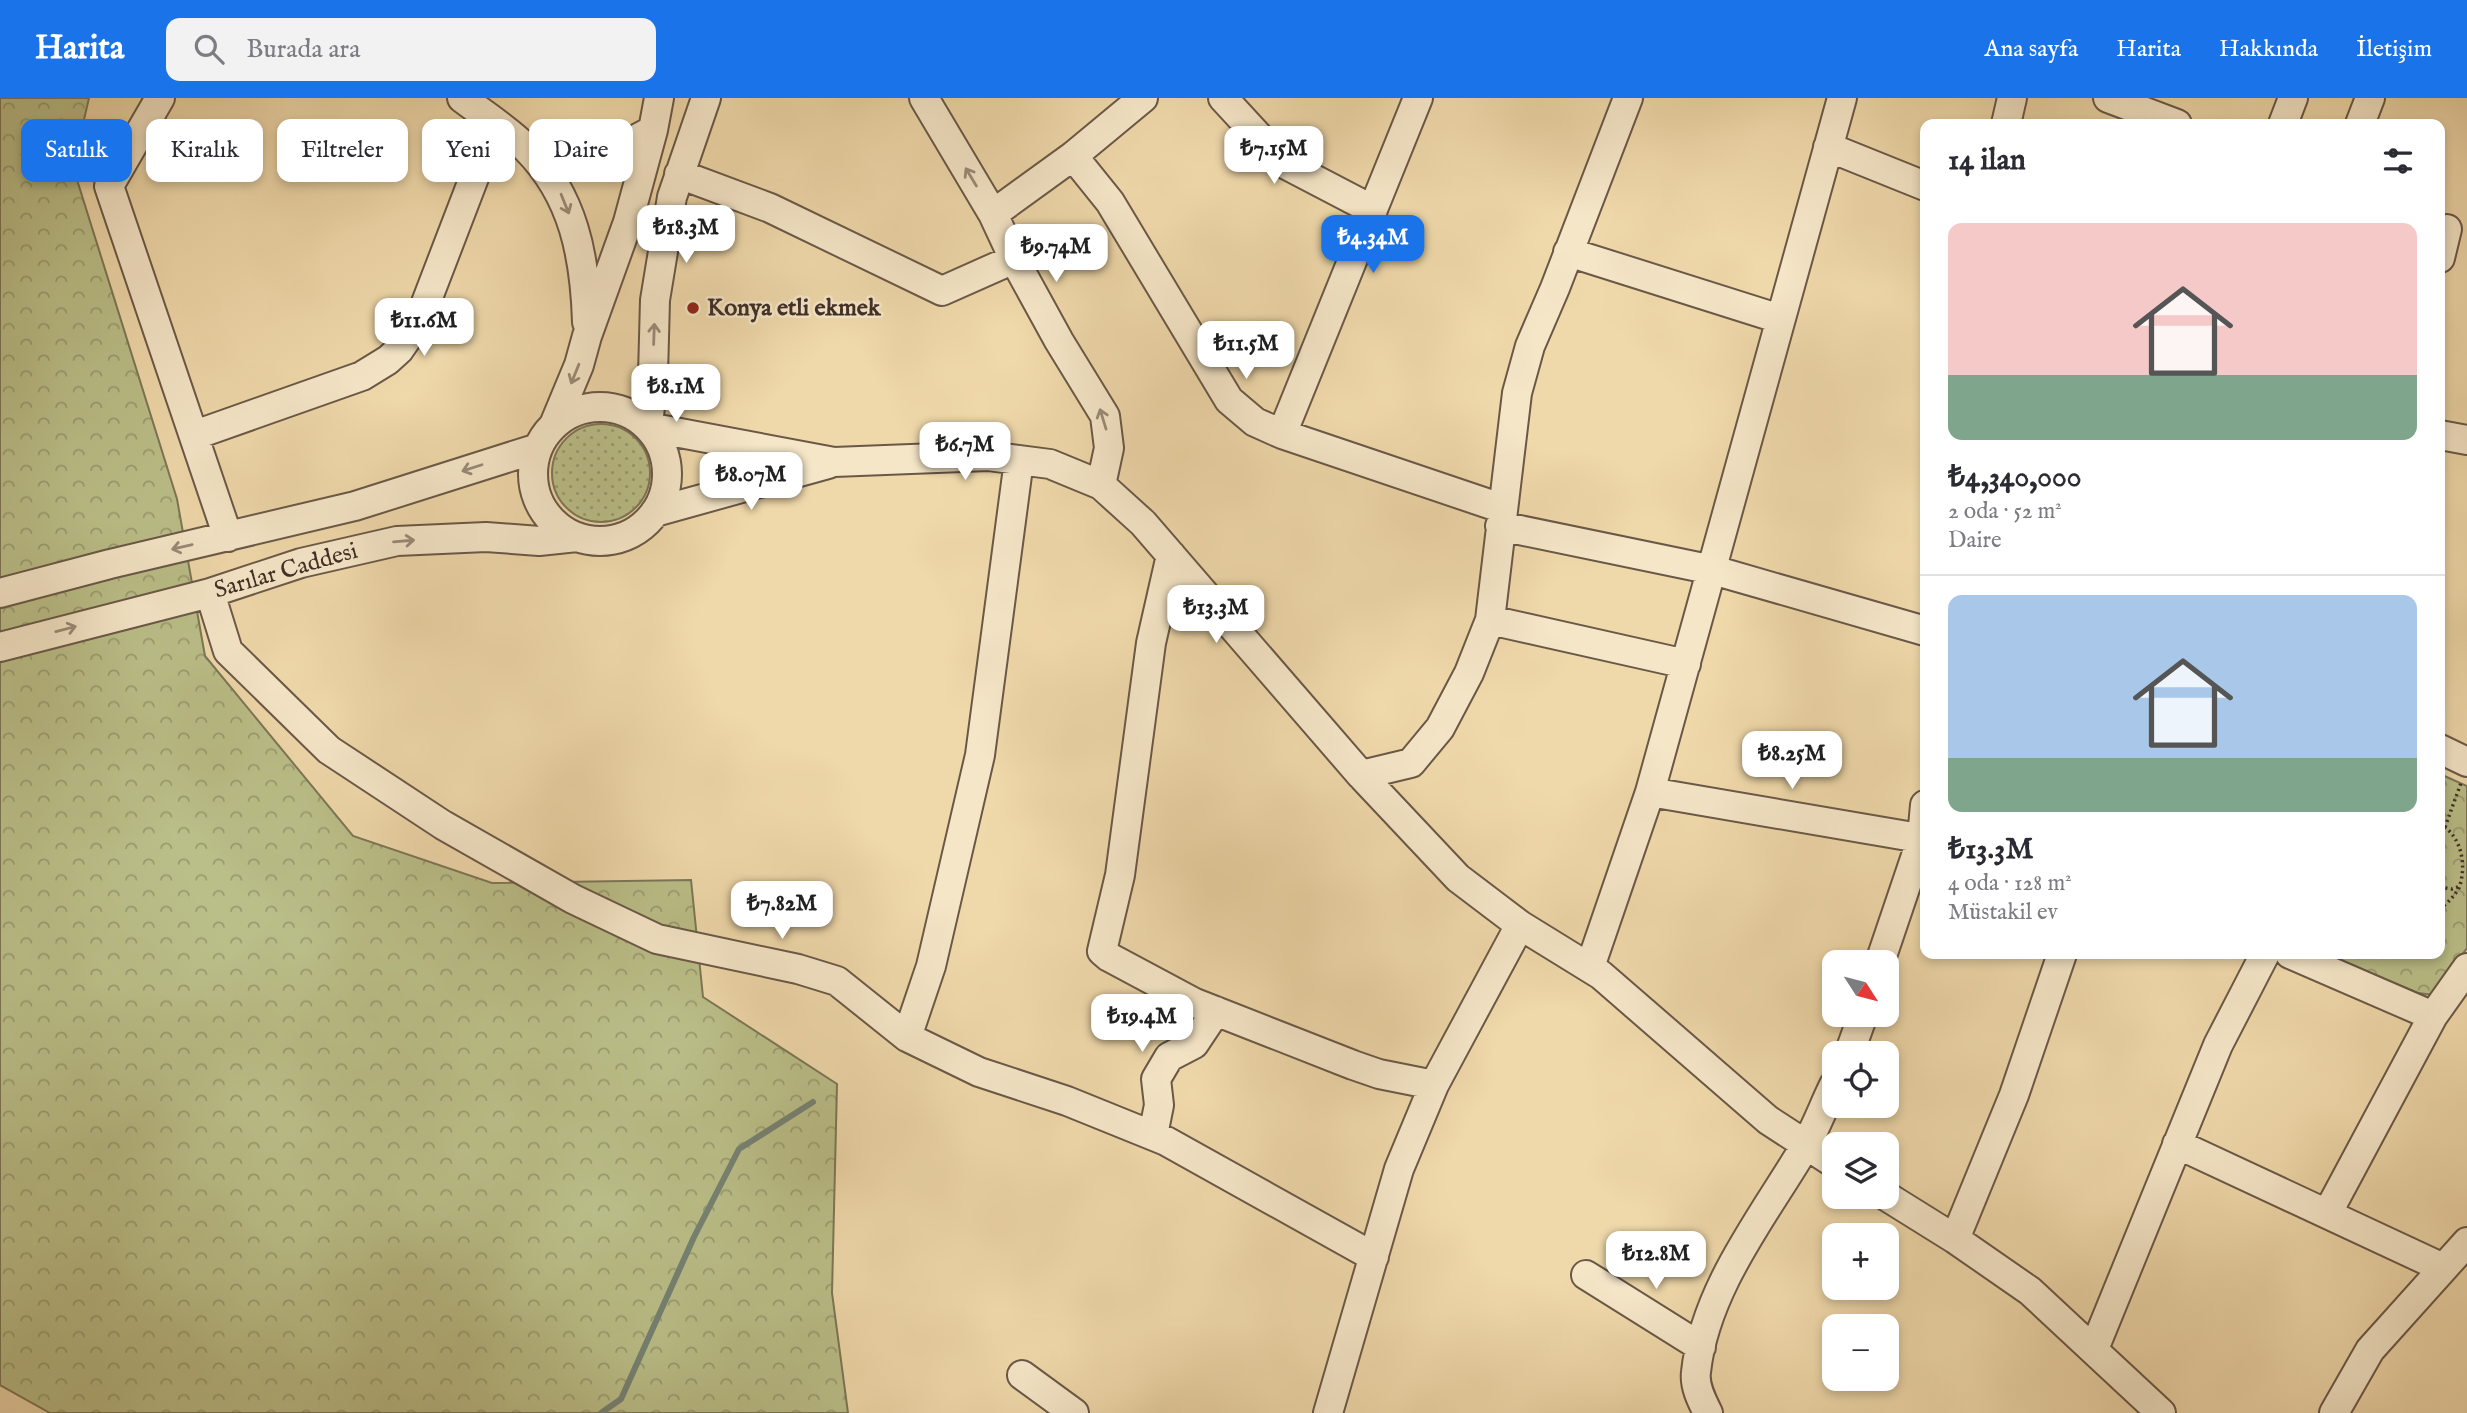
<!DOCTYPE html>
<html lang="tr">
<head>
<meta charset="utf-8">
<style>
  :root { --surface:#fff; --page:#f2f2f3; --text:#2b2b33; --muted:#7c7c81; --line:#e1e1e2; --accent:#1a73e8 }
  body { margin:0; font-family:"IM FELL English",serif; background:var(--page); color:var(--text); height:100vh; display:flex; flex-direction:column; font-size:26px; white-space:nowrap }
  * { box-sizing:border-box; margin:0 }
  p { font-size:23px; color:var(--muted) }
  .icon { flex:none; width:38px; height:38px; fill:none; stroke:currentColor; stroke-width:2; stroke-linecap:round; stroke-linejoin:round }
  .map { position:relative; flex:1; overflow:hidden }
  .drawer { position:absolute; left:1920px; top:21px; width:525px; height:840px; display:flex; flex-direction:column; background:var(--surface); border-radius:14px; box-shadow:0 4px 10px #0003 }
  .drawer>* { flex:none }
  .top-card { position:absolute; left:21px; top:21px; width:665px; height:63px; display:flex; gap:14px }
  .needle { width:46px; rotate:126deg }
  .controls { position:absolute; left:1822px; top:852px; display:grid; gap:14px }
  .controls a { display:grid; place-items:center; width:77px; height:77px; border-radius:14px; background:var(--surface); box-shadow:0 4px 10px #0003; font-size:35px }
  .price { position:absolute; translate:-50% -60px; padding:0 16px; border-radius:14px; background:#fff; color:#222; font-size:23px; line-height:46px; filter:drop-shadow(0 2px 4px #0008) }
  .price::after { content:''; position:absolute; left:50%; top:42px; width:21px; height:16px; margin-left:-10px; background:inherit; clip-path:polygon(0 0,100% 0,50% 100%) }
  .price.active { background:var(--accent); color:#fff }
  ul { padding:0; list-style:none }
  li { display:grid; align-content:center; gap:14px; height:371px; padding:0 28px }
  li+li { border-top:2px solid var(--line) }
  li span { display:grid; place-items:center; height:217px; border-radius:14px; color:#555 }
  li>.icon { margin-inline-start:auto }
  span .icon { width:126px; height:126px; fill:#fffc; stroke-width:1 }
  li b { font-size:30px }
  h2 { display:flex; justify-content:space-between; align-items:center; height:84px; padding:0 28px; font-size:30px }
  .pill { padding:0 24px; border-radius:14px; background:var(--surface); box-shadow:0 4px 10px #0003; font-size:24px; line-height:63px }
  .pill.active { background:var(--accent); color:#fff }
  header { display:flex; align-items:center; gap:42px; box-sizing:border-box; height:98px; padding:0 35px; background:var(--accent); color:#fff }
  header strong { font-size:33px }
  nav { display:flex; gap:38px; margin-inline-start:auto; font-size:24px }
  .search { width:490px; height:63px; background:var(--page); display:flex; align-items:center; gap:18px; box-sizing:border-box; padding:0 24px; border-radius:14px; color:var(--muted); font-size:26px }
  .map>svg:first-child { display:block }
  .grass { fill:url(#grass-dots); stroke:#7c7657; stroke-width:2 }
  .forest { fill:url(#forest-crowns); stroke:#7c7657; stroke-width:2 }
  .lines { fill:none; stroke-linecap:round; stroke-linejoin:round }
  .stream { stroke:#758273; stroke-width:6 }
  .minor-casing { stroke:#6a5847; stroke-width:32 }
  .path { stroke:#3e2e26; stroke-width:3.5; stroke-dasharray:2 3.5; stroke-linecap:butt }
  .minor { stroke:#f5e6c8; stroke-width:28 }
  .oneway { stroke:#9a8a77 }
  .poi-dot { fill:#8f2418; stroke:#f5e6c8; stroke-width:2.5 }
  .labels { text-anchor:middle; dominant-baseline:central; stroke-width:5; stroke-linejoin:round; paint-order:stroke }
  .poi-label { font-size:24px; font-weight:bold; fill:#3e2e26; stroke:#f5e6c8; text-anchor:start }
  .street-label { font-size:24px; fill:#3e2e26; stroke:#f5e6c8 }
</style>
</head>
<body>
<header>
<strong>Harita</strong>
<div class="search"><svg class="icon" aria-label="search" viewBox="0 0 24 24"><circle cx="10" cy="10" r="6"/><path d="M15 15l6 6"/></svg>Burada ara</div>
<nav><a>Ana sayfa</a><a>Harita</a><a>Hakkında</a><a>İletişim</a></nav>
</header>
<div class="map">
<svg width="2467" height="1315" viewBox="0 0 2467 1315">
  <defs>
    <pattern id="grass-dots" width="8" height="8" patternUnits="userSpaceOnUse" patternTransform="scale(1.75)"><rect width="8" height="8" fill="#babe88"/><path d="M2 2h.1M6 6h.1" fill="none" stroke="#999b6f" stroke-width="1.8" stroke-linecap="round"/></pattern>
    <pattern id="forest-crowns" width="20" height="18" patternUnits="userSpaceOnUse" patternTransform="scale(1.75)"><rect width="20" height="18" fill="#babe88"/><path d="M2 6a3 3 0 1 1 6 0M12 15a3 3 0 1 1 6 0" fill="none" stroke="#999b6f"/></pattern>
  </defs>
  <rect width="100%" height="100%" fill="#efd8aa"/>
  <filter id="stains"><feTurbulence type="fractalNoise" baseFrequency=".00286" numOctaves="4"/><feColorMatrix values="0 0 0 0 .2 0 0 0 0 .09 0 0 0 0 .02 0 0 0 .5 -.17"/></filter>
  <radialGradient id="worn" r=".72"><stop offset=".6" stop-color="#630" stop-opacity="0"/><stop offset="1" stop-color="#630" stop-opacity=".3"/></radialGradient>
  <path class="grass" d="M552 375a49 49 0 1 1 98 0a49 49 0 1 1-98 0Z"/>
  <path class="forest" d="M0 0H89L73 69 177 401 205 558 353 738 492 785 691 782 703 899 837 986 832 1195 848 1315H50L0 1287Z
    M2440 676 2467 688V850L2433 897 2418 895 2324 856H2440Z"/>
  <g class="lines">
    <path class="stream" d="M601 1315 621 1301 694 1139 739 1051 813 1004"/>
    <g class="minor-casing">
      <path id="minor" d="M160 0 109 88 228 439
        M462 0C483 16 507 31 526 50 574 98 585 159 587 224
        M706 0 672 99 655 202 653 277 648 329 834 364 988 358 1050 366 1101 387 1143 425 1361 677 1458 780 1520 827 1601 877 1768 1022 1834 1065
        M924 0 993 116 1014 161 1059 243 1105 318 1109 350 1101 387
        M1223 0 1283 65 1373 112
        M2108 0 2177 26
        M2006 26 2012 0
        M2283 26 2293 0
        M2360 26 2370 0
        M1828 49 1925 88
        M526 50 599 61 653 32
        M1073 58 1110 104 1229 302 1255 324 1282 336 1501 410
        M679 76 770 110 942 193 1014 161
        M993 116 1073 58 1143 0
        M1568 154 1780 221
        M2440 160 2447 131
        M533 376a67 67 0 1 1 134 0a67 67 0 1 1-134 0Z
        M554 327 579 267 587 238 628 124 653 32 659 0
        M1282 336 1418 0
        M195 337 362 278 388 262 399 252 419 223 495 25
        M2440 337 2467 342
        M655 414 828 366
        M1500 428 1713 472 1925 533
        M1171 457 1151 545 1120 777 1102 853 1109 859 1195 905 1353 967 1379 976 1434 987
        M0 495 110 466 355 408 538 350
        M210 495 228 553 329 652 443 727 573 801 657 841 798 871 837 883 907 939 979 974 1067 1003 1166 1043 1374 1159
        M1490 522 1686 566
        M0 549 210 495 301 465 397 443 486 439 539 443 577 439
        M2440 651 2467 664
        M1361 677 1411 665 1440 630 1469 575 1490 522 1517 295 1530 248 1555 190 1628 0
        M1650 694 1925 741
        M2290 856 2433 918
        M1880 864 1922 740 1925 707
        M1590 869 1650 694 1842 0
        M907 939 931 868 980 657 1019 362
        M1849 956 1863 917
        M1153 1037 1159 1007 1156 981 1169 959 1194 946 1216 913
        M2177 1046 2443 1170
        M1886 1098 1955 1141 2030 1193 2161 1315
        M2327 1116 2433 918 2467 870
        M1955 1141 2014 997 2062 856
        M1586 1177 1701 1249
        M2094 1251 2218 947 2265 856
        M1022 1277 1074 1315
        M1328 1315 1399 1071 1434 987 1520 827
        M1708 1315C1702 1303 1694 1288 1696 1274 1705 1191 1763 1119 1804 1050 1816 1030 1824 1007 1834 987
        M2334 1315 2370 1252 2467 1144"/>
    </g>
    <path class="path" d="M2440 726C2462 738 2467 768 2459 790 2454 799 2447 805 2440 811
      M2445 729 2461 685
      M2440 789 2452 791 2461 788"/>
    <use href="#minor" class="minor"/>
  </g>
  <defs><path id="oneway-shaft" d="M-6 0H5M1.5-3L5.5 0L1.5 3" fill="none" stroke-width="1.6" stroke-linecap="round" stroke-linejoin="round" transform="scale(1.75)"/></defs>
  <g class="oneway">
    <use href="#oneway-shaft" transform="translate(971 79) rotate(-121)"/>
    <use href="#oneway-shaft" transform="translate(565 106) rotate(68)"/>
    <use href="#oneway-shaft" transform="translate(654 236) rotate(-88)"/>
    <use href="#oneway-shaft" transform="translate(575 276) rotate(112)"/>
    <use href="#oneway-shaft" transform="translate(1103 321) rotate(-107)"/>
    <use href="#oneway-shaft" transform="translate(472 370) rotate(162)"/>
    <use href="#oneway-shaft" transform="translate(404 443) rotate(-5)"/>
    <use href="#oneway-shaft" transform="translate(182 449) rotate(167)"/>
    <use href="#oneway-shaft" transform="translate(66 531) rotate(-15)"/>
  </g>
  <circle class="poi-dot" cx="693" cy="210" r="7"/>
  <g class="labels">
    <g class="poi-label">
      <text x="707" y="210">Konya etli ekmek</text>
    </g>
    <g class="street-label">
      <text transform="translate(286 473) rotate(-16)">Sarılar Caddesi</text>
    </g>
  </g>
  <rect width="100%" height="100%" filter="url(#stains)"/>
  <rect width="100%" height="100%" fill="url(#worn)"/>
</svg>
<div class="controls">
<a><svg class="needle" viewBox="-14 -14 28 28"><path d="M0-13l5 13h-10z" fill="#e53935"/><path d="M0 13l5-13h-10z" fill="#7c7c81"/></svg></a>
<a><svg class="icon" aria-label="locate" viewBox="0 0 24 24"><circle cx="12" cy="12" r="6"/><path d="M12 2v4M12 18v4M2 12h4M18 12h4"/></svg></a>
<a><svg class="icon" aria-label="layers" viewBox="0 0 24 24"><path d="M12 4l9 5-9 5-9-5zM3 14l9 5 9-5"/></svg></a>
<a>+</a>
<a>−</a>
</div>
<b class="price" style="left:1274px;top:88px">₺7.15M</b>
<b class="price" style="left:686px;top:167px">₺18.3M</b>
<b class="price active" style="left:1373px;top:177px">₺4.34M</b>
<b class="price" style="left:1056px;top:186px">₺9.74M</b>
<b class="price" style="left:424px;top:260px">₺11.6M</b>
<b class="price" style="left:1246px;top:283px">₺11.5M</b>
<b class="price" style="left:676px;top:326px">₺8.1M</b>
<b class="price" style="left:965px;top:384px">₺6.7M</b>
<b class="price" style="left:751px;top:414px">₺8.07M</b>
<b class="price" style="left:1216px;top:547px">₺13.3M</b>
<b class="price" style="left:1792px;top:693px">₺8.25M</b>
<b class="price" style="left:782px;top:843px">₺7.82M</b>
<b class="price" style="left:1142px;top:956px">₺19.4M</b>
<b class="price" style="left:1656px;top:1193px">₺12.8M</b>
<div class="top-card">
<a class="pill active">Satılık</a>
<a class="pill">Kiralık</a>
<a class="pill">Filtreler</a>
<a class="pill">Yeni</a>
<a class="pill">Daire</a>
</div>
<section class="drawer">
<h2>14 ilan<svg class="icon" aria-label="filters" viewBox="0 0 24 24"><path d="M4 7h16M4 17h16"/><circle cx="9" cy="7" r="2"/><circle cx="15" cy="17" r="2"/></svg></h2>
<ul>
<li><span style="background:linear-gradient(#f6c9c9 70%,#7fa58c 0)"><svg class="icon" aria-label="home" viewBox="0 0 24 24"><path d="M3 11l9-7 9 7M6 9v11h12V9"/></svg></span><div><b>₺4,340,000</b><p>2 oda · 52 m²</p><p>Daire</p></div></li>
<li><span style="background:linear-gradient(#a9c7e8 75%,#7fa58c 0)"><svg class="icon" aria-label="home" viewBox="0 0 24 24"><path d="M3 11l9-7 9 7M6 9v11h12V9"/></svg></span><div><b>₺13.3M</b><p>4 oda · 128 m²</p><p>Müstakil ev</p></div></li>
</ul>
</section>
</div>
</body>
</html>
